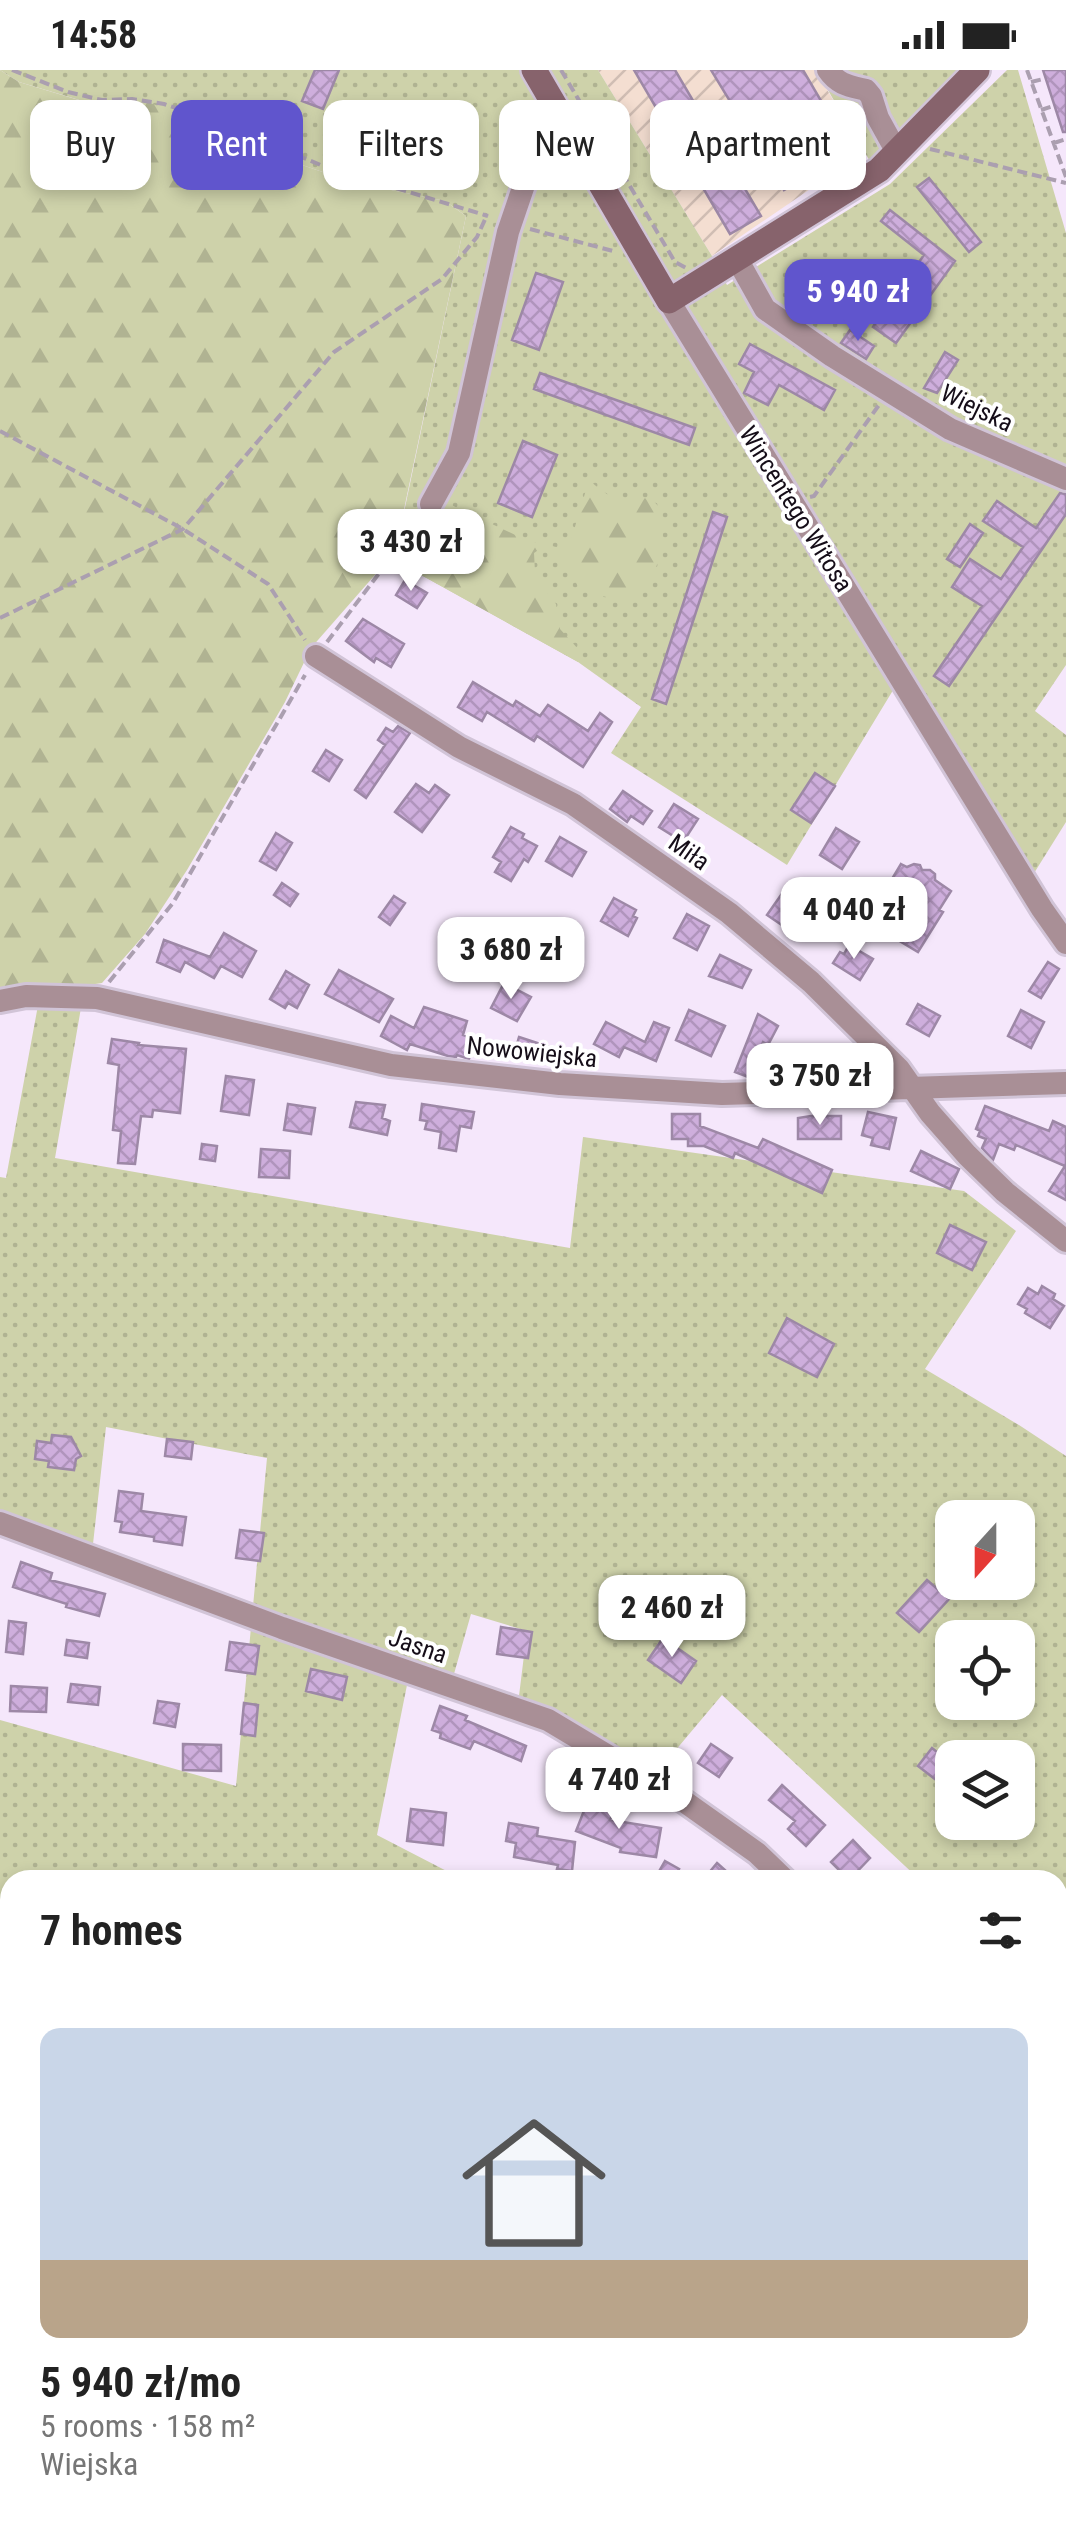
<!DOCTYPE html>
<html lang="en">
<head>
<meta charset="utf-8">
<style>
  :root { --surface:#fff; --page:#f2f2f2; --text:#222; --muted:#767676; --accent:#6055cd }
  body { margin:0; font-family:"Roboto Condensed",sans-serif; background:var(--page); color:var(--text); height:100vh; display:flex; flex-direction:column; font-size:38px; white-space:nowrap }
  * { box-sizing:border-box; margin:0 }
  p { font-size:32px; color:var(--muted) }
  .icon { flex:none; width:55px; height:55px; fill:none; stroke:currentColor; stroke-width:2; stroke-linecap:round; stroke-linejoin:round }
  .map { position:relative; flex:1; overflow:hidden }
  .side { position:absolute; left:0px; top:1800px; width:1068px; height:670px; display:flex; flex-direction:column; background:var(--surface); border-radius:30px 30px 0 0; box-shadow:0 5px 15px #0003 }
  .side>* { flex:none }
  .hud { position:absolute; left:30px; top:30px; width:1008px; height:90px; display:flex; gap:20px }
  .needle { width:65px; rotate:201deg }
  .buttons { position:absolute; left:935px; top:1430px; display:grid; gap:20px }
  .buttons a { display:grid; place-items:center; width:100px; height:100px; border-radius:20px; background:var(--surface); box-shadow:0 5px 15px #0003; font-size:50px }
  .price { position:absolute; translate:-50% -85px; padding:0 22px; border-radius:20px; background:#fff; color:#222; font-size:32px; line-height:65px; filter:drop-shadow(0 2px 5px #0008) }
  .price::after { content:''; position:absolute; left:50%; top:60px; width:30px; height:22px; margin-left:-15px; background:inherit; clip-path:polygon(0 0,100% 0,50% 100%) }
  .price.selected { background:var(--accent); color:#fff }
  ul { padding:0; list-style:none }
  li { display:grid; align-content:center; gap:20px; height:530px; padding:0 40px }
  li span { display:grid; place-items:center; height:310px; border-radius:20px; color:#555 }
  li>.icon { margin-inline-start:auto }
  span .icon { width:180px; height:180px; fill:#fffc; stroke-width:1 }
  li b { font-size:42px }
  h2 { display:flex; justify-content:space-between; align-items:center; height:120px; padding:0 40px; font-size:42px }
  .pill { padding:0 35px; border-radius:20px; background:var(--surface); box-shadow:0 5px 15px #0003; font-size:35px; line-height:90px }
  .pill.selected { background:var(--accent); color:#fff }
  .status { display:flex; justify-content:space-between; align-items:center; height:70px; padding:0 50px; background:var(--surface); direction:ltr }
  .status svg { height:28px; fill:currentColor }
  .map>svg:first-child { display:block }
  .industrial { fill:url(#industrial-furrows) }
  .grass { fill:url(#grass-dots); fill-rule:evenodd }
  .forest { fill:url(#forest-firs) }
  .building { fill:url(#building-cross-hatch); stroke:#9d88a6; stroke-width:2.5 }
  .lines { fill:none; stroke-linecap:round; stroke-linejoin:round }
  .street-casing { stroke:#d1c4d7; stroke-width:28 }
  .secondary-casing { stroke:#d1c4d7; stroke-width:30 }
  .path { stroke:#ab9fb0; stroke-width:4; stroke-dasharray:10 5; stroke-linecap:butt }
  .street { stroke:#a98f96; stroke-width:22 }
  .secondary { stroke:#87636c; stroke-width:25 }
  .labels { text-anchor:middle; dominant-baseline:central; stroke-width:8; stroke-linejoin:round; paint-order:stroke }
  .street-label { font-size:25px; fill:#150d18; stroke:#fff }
</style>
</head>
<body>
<div class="status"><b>14:58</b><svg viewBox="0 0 49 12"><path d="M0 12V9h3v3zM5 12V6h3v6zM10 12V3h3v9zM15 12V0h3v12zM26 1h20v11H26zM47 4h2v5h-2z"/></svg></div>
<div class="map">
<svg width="1066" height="2470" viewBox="0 0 1066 2470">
  <defs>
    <pattern id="industrial-furrows" width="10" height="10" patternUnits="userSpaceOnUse" patternTransform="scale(2.5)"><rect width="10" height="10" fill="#f4ded1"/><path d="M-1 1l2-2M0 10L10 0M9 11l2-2" fill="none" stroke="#d0bdb3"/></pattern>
    <pattern id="grass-dots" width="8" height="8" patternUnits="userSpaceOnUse" patternTransform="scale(2.5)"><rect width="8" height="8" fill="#ced2aa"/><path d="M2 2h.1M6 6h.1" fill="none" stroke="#b0b392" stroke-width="1.8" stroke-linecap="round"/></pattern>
    <pattern id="forest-firs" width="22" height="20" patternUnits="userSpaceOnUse" patternTransform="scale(2.5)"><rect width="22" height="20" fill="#ced2aa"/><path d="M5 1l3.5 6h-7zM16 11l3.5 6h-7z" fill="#b0b392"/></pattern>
    <pattern id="building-cross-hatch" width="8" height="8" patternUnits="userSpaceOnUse" patternTransform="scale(2.5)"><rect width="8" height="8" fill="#ceaedc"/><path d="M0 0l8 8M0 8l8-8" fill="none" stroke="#b094bc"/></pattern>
  </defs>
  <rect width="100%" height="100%" fill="#f5e7fb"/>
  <path class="industrial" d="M598 0H816L863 83 712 186Z"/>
  <path class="grass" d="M0 0H598L712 186 727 215 890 114 1007 0H1018L1066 163V595L1035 641 1066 665V752L1026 816 898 612 787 795 611 683 641 637 578 592 394 490 466 146 445 131 352 112 261 81 234 60 123 43 19 12Z
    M816 0H963L871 93Z
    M39 930 82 932 55 1088 570 1178 583 1067 964 1121 1016 1161 925 1299 1019 1355 1066 1386V2081L1058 2075V1810H920L722 1625 648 1713 517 1642 527 1561 471 1544 450 1618 409 1605 377 1765 464 1810H10V2460H1058V2198L1066 2187V2470H0V1650L236 1716 267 1388 106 1357 91 1492 0 1458V1107L6 1108ZM952 1448H1018V1512H952ZM952 1568H1018V1632H952ZM952 1688H1018V1752H952Z"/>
  <path class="forest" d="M0 0 19 12 122 43 143 31 234 60 261 81 352 112 445 131 466 146 395 482 311 578 285 632 187 800 145 864 102 913 0 928Z
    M589 410C596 416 606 425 615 428 627 432 642 424 653 431 673 444 659 504 645 519 640 524 631 528 625 532L580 520C571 503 562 485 544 476L534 483 535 502 547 523 556 534 560 559 579 580 578 592 394 490 445 432 528 471 561 478 571 470Z"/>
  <path class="building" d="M315 0H339L323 39 302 31Z
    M634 0H675L761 146 730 164Z
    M711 0H803L851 82 784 120Z
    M1043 0H1066V62H1063Z
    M929 108 981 172 969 182 917 117Z
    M890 140 955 191 896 273 873 257 924 185 881 151Z
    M536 203 563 212 539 280 512 270Z
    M850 260 874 276 866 289 841 273Z
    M750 274 835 320 824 340 779 315 768 335 744 323 754 302 739 294Z
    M945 282 958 290 937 323 924 318Z
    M540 303 695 358 689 375 534 319Z
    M523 371 557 385 532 447 498 433Z
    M1060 423 1066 424V444L949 616 934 606 982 536 952 517 970 489 1001 509 1023 477 983 451 997 431 1036 458Z
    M713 442 727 447 666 634 652 629Z
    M970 454 983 463 960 497 947 489Z
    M405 510 427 523 417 538 396 525Z
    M363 549 404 574 391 597 376 588 374 592 346 571Z
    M473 612 513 636 516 631 540 646 548 635 588 661 600 643 612 652 583 697 537 666 534 671 487 642 482 651 458 637Z
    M398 656 410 663 366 728 355 720 385 675 378 670 386 658 393 662Z
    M326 680 342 690 329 711 313 701Z
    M815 703 835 716 811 753 791 740Z
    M416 714 429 723 435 715 449 725 422 762 395 742Z
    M623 721 652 741 643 754 631 746 627 752 610 739Z
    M674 734 698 749 683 772 659 757Z
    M511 757 524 764 522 768 537 776 528 792 524 789 511 811 495 802 501 792 493 787Z
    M836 758 859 772 842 799 820 785Z
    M276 763 292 773 276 800 260 791Z
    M560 767 586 782 572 806 546 791Z
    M901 794 907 797 914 794 920 795 922 800H930L935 804V810L951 821 939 840 943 842 918 882 898 870 908 852 877 834Z
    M282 813 298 824 290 836 274 825Z
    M781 825 809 844 795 864 767 845Z
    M394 826 405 833 390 855 379 847Z
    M614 828 636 840 633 846 637 848 628 866 601 851Z
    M687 844 709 856 697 880 674 868Z
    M224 863 256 881 242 907 221 896 214 908 185 892 180 902 157 892 164 870 210 887Z
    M849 875 873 889 860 910 833 893 840 882 844 884Z
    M720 885 751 900 742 918 709 906Z
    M1048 892 1059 899 1041 928 1029 921Z
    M339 900 393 929 379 952 325 924Z
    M286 901 309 915 297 938 288 933 285 938 270 929Z
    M504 913 531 927 517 951 491 938Z
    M918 934 940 946 929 966 907 954Z
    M424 937 467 951 463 965 475 969 469 989 457 985 456 987 448 986 410 974 407 980 381 966 391 946 414 958Z
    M689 940 725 956 711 986 676 970Z
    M1021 940 1044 952 1031 978 1008 966Z
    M758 944 778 956 768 975 763 972 748 1007 735 1002Z
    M606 952 645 972 654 952 669 958 656 991 624 977 619 987 594 974Z
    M519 967 562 981 558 995 515 981Z
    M112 969 139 973 138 975 186 979 180 1043 153 1040 152 1047 141 1046 135 1094 118 1093 121 1061 113 1060 119 995 108 993Z
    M226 1006 254 1010 249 1045 221 1041Z
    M356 1032 385 1035 382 1048 390 1051 387 1065 350 1057Z
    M288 1034 315 1038 311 1064 284 1060Z
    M422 1034 474 1042 471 1058 460 1056 456 1081 439 1078 441 1062 425 1059 427 1051 420 1050Z
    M985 1036 1049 1061 1053 1051 1066 1057V1130L1049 1121 1065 1096 1016 1075 1014 1080 999 1074 993 1090 982 1078 986 1069 978 1066 980 1061 976 1059Z
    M868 1042 896 1048 889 1079 871 1075 873 1068 862 1065Z
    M672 1044H700V1056L758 1078 763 1069 832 1100 822 1123 735 1083 733 1088 704 1076H688V1069H672Z
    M811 1046H841V1069H798V1048Z
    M202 1074 217 1076 215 1091 200 1089Z
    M261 1079 290 1081 289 1108 259 1107Z
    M921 1081 959 1099 950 1119 911 1101Z
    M950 1155 986 1172 972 1200 937 1183Z
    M1042 1216 1055 1224 1053 1229 1064 1236 1050 1258 1025 1243 1027 1239 1018 1234 1028 1218 1038 1224Z
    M787 1248 834 1274 817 1307 769 1283Z
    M52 1365 71 1367 81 1386 76 1389 74 1400 48 1397 49 1391 35 1389 37 1371 51 1373Z
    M167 1369 193 1372 191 1389 165 1386Z
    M119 1421 143 1424 141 1441 186 1447 182 1475 154 1471V1467L120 1462 122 1452 115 1451Z
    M240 1460 264 1463 260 1491 236 1488Z
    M21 1492 52 1503 50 1510 105 1524 99 1546 66 1537 67 1534 13 1517Z
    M927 1510 949 1529 919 1562 897 1543Z
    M9 1551 26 1553 23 1584 6 1582Z
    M501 1557 532 1562 528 1588 497 1584Z
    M663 1568 696 1591 681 1613 648 1590Z
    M67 1570 89 1573 87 1588 65 1585Z
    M230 1572 259 1576 255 1604 226 1600Z
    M311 1599 347 1607 342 1630 306 1621Z
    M71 1614 100 1617 98 1635 68 1632Z
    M11 1616 47 1618 46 1642 10 1641Z
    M158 1631 179 1634 175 1657 154 1653Z
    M244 1633 258 1635 255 1666 241 1664Z
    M440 1636 467 1646 465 1650 526 1676 521 1691 474 1671 470 1679 440 1668 441 1663 432 1660Z
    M183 1674 221 1675V1701L183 1700Z
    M711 1674 732 1688 719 1707 698 1693Z
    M932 1678 952 1694V1698L940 1713 918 1696Z
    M782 1715 825 1755 806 1776 788 1759 795 1751 769 1730Z
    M587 1733 613 1743 610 1750 661 1758 656 1787 620 1782 621 1778 576 1761Z
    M411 1739 446 1743 443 1775 407 1771Z
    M509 1753 538 1758 537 1766 575 1772 572 1801 557 1799 558 1795 514 1787 516 1773 506 1771Z
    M853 1770 870 1788 849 1810 831 1792Z
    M665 1791 679 1799 672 1810H666L657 1805Z
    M717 1793 736 1810H703Z"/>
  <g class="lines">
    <g class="street-casing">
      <path id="street" d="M828 0C838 15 850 16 866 20L871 26 878 48 894 77
        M737 189 765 239 832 286 950 359 1066 409
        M669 231 1042 839 1066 873
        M431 434 459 383 508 162 525 112 570 65
        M316 586 459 677 573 734 729 843 811 912 899 999 930 1043 967 1085 1005 1122 1066 1171
        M0 931 26 926 97 928 391 995 560 1014 722 1024 1066 1013
        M0 1453 282 1558 548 1650 685 1732 757 1783 785 1810
        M1058 1867 1066 1857
        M1058 2080 1066 2087"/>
    </g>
    <g class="secondary-casing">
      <path id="secondary" d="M534 0 669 231 879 100 977 0"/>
    </g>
    <path class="path" d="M12 0 68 22 102 30 132 29 164 34 222 54 323 96 488 146
      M561 0 675 192 686 198
      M1027 0 1066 107
      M1031 12 1043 9
      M1041 40 1053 36
      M1054 73 1066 69
      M930 79 1066 113
      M530 159 613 181
      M0 361 183 459 268 514 305 570
      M810 427 814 426 879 335
      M0 548 183 459 334 282 442 209 477 167 487 145
      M327 572 421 448
      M109 912 173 833 305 605"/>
    <use href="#street" class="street"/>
    <use href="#secondary" class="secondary"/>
  </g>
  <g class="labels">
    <g class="street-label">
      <text transform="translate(977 338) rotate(26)">Wiejska</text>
      <text transform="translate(796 439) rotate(58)">Wincentego Witosa</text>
      <text transform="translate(689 782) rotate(35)">Miła</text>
      <text transform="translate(532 982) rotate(6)">Nowowiejska</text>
      <text transform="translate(418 1576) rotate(19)">Jasna</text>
    </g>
  </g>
</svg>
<div class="buttons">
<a><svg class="needle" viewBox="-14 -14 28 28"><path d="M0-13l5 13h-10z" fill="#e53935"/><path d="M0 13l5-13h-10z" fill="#767676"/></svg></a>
<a><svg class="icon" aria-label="locate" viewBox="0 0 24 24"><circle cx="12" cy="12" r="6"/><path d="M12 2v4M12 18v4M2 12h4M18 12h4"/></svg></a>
<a><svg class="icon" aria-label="layers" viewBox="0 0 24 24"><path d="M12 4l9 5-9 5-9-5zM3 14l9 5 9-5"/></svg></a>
</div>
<b class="price selected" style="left:858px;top:274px">5 940 zł</b>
<b class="price" style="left:411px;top:524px">3 430 zł</b>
<b class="price" style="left:854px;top:892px">4 040 zł</b>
<b class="price" style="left:511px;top:932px">3 680 zł</b>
<b class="price" style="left:820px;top:1058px">3 750 zł</b>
<b class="price" style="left:672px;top:1590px">2 460 zł</b>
<b class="price" style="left:619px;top:1762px">4 740 zł</b>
<div class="hud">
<a class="pill">Buy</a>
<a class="pill selected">Rent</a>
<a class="pill">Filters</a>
<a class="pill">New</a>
<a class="pill">Apartment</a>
</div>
<section class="side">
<h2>7 homes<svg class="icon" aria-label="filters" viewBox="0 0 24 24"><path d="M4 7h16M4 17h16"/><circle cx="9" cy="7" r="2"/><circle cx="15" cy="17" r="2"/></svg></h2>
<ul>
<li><span style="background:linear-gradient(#c9d6e8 75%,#b9a48a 0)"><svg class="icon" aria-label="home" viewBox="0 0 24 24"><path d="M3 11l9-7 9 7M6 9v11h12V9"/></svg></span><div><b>5 940 zł/mo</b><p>5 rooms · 158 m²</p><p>Wiejska</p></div></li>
</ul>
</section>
</div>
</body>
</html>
